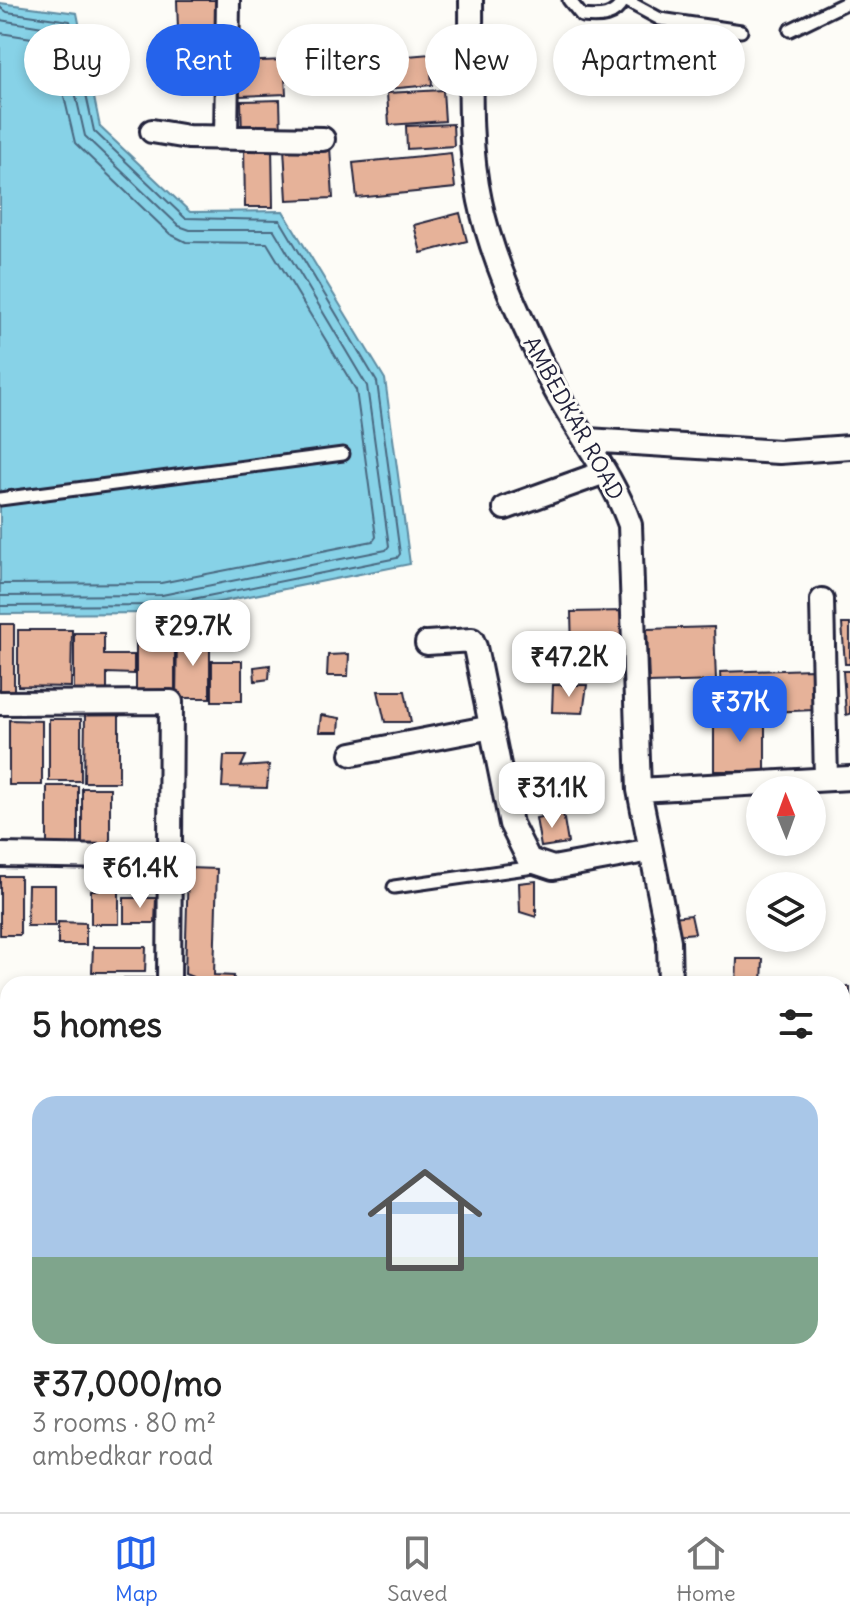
<!DOCTYPE html>
<html lang="en">
<head>
<meta charset="utf-8">
<style>
  :root { --surface:#fff; --page:#f2f2f2; --text:#222; --muted:#767676; --line:#e0e0e0; --accent:#2563eb }
  body { margin:0; font-family:Delius,sans-serif; background:var(--page); color:var(--text); height:100vh; display:flex; flex-direction:column; font-size:30px; white-space:nowrap }
  * { box-sizing:border-box; margin:0 }
  p { font-size:26px; color:var(--muted) }
  .icon { flex:none; width:44px; height:44px; fill:none; stroke:currentColor; stroke-width:2; stroke-linecap:round; stroke-linejoin:round }
  .map { position:relative; flex:1; overflow:hidden }
  .details { position:absolute; left:0px; top:976px; width:850px; height:536px; display:flex; flex-direction:column; background:var(--surface); border-radius:24px 24px 0 0; box-shadow:0 4px 12px #0003 }
  .details>* { flex:none }
  .hud { position:absolute; left:24px; top:24px; width:802px; height:72px; display:flex; gap:16px }
  .needle { width:52px; rotate:359deg }
  .tools { position:absolute; left:746px; top:776px; display:grid; gap:16px }
  .tools a { display:grid; place-items:center; width:80px; height:80px; border-radius:50%; background:var(--surface); box-shadow:0 4px 12px #0003; font-size:40px }
  .price { position:absolute; translate:-50% -68px; padding:0 18px; border-radius:16px; background:#fff; color:#222; font-size:26px; line-height:52px; filter:drop-shadow(0 2px 4px #0008) }
  .price::after { content:''; position:absolute; left:50%; top:48px; width:24px; height:18px; margin-left:-12px; background:inherit; clip-path:polygon(0 0,100% 0,50% 100%) }
  .price.on { background:var(--accent); color:#fff }
  ul { padding:0; list-style:none }
  li { display:grid; align-content:center; gap:16px; height:424px; padding:0 32px }
  li span { display:grid; place-items:center; height:248px; border-radius:24px; color:#555 }
  li>.icon { margin-inline-start:auto }
  span .icon { width:144px; height:144px; fill:#fffc; stroke-width:1 }
  li b { font-size:34px }
  h2 { display:flex; justify-content:space-between; align-items:center; height:96px; padding:0 32px; font-size:34px }
  .tag { padding:0 28px; border-radius:36px; background:var(--surface); box-shadow:0 4px 12px #0003; font-size:28px; line-height:72px }
  .tag.on { background:var(--accent); color:#fff }
  .tabs { display:flex; justify-content:space-around; align-items:center; height:112px; border-top:2px solid var(--line); background:var(--surface); font-size:22px; color:var(--muted) }
  .tabs a { display:grid; justify-items:center; gap:4px }
  .tabs .on { color:var(--accent) }
  .map>svg:first-child { display:block }
  .water { fill:#87d2e7; stroke:#5f8ca2; stroke-width:2 }
  .lines { fill:none; stroke-linecap:round; stroke-linejoin:round }
  .shore { stroke:#4a6880; stroke-width:2 }
  .building { fill:#e6b299; stroke:#22223b; stroke-width:2 }
  .service-casing { stroke:#22223b; stroke-width:17 }
  .minor-casing { stroke:#22223b; stroke-width:28 }
  .tertiary-casing { stroke:#22223b; stroke-width:34 }
  .service { stroke:#fdfcf7; stroke-width:11 }
  .minor { stroke:#fdfcf7; stroke-width:22 }
  .tertiary { stroke:#fdfcf7; stroke-width:28 }
  .labels { text-anchor:middle; dominant-baseline:central; stroke-width:6; stroke-linejoin:round; paint-order:stroke }
  .street-label { font-size:22px; fill:#22223b; stroke:#fdfcf7 }
</style>
</head>
<body>
<div class="map">
<svg width="850" height="1512" viewBox="0 0 850 1512">
  <rect width="100%" height="100%" fill="#fdfcf7"/>
  <filter id="ink" filterUnits="userSpaceOnUse"><feTurbulence type="fractalNoise" baseFrequency=".0125" numOctaves="2"/><feDisplacementMap in="SourceGraphic" scale="16" xChannelSelector="R" yChannelSelector="G"/><feConvolveMatrix kernelMatrix="1 2 1 2 8 2 1 2 1" color-interpolation-filters="sRGB"/></filter>
  <g filter="url(#ink)">
    <path class="water" d="M0 3 77 13 100 127 190 212 283 211 385 379 410 564 164 613 0 614Z
      M8 1250V1458H0V1274Z"/>
    <g class="lines">
      <path class="shore" d="M0 7 7 12 70 21 94 131 185 218 280 220 377 382 400 554 397 558 163 605 0 606
        M0 20 61 30 85 136 179 226 190 230H274L367 386 389 546 386 550 162 595 0 596
        M0 33 51 41 75 143 170 234 186 242 267 243 356 390 376 537 373 541 161 583 0 584"/>
    </g>
    <path class="building" d="M177 0H224L225 28 178 30Z
      M430 54 432 85 387 89 385 58Z
      M284 60 286 94 240 96 239 62Z
      M443 90 445 121 389 125 387 93Z
      M280 100 281 136H242L241 101Z
      M453 124 454 146 407 149 406 126Z
      M272 144 273 207H245L244 145Z
      M330 146 333 198 287 200 284 148Z
      M451 153 455 188 357 198 353 163Z
      M460 213 467 241 421 253 414 225Z
      M626 611 627 648 572 650 571 612Z
      M0 624H14V690H0Z
      M842 624H850V664H845Z
      M714 627 716 681 649 683 647 629Z
      M18 630H72L71 687 18 686Z
      M74 633H104V655H134V674L107 673V691H74Z
      M136 636H175V692L136 693Z
      M177 638H210V698H176Z
      M349 654 348 676H327L328 655Z
      M520 660H544L547 677H519Z
      M212 661H242V701H212Z
      M270 665 269 679 255 681 254 667Z
      M812 669 813 710 722 714 720 672Z
      M843 671H850V714L846 715Z
      M553 685H587L583 713 552 712Z
      M378 691H405L411 722H385Z
      M85 715H119V782H84Z
      M321 715 340 718 339 732H319Z
      M714 717H765V771H714Z
      M49 719H81V781H49Z
      M9 720 42 721V785H9Z
      M224 756H246L241 767 269 765 267 788 222 787Z
      M47 786H78V848H47Z
      M82 788H110V848L82 847Z
      M563 813 568 843 541 847 536 818Z
      M188 868 217 869 214 975 234 976 233 984H194L195 978 185 974Z
      M0 876H20V935H0Z
      M536 881V917L520 912 519 883Z
      M28 885H55V926H27Z
      M91 890H119V924H91Z
      M124 898H156L155 923H124Z
      M691 915 695 933 675 935 673 917Z
      M58 922 86 923V945H58Z
      M93 947H146L145 972H92Z
      M737 959H763L762 984H736Z
      M124 978H153V984H124Z
      M846 987H850V1066L842 1065Z
      M842 1184H850V1258H842Z
      M842 1265H850V1303L842 1302Z
      M842 1306 850 1307V1391L842 1390Z
      M842 1426H850V1499L842 1498Z
      M734 1504H757V1512H733Z"/>
    <g class="lines">
      <g class="service-casing">
        <path id="service" d="M569 0 582 16C600 18 614 18 624 0
          M625 0 660 19 741 31
          M790 30 850 1
          M0 499 343 454
          M394 887 534 867"/>
      </g>
      <g class="minor-casing">
        <path id="minor" d="M471 0C472 66 466 136 480 201 493 264 523 324 551 382 576 431 612 473 630 525L639 790 669 941 670 984
          M152 131 188 137 323 139
          M226 138 228 0
          M587 440 779 452 850 447
          M505 508 605 472
          M822 600 826 779
          M427 643 472 640 475 647 511 824 529 860 553 868 651 850
          M0 703 171 702 169 984
          M352 754 492 727
          M639 790 850 778
          M0 855 170 858
          M0 1042H8
          M842 1091 850 1092
          M842 1395H850
          M659 1504V1512
          M152 1512 153 1504"/>
      </g>
      <g class="tertiary-casing">
        <path id="tertiary" d="M262 1512 264 1504"/>
      </g>
      <use href="#service" class="service"/>
      <use href="#minor" class="minor"/>
      <use href="#tertiary" class="tertiary"/>
    </g>
  </g>
  <g class="labels">
    <g class="street-label">
      <text transform="translate(574 418) rotate(61)">AMBEDKAR ROAD</text>
    </g>
  </g>
</svg>
<div class="tools">
<a><svg class="needle" viewBox="-14 -14 28 28"><path d="M0-13l5 13h-10z" fill="#e53935"/><path d="M0 13l5-13h-10z" fill="#767676"/></svg></a>
<a><svg class="icon" aria-label="layers" viewBox="0 0 24 24"><path d="M12 4l9 5-9 5-9-5zM3 14l9 5 9-5"/></svg></a>
</div>
<b class="price" style="left:193px;top:668px">₹29.7K</b>
<b class="price" style="left:569px;top:699px">₹47.2K</b>
<b class="price on" style="left:740px;top:744px">₹37K</b>
<b class="price" style="left:552px;top:830px">₹31.1K</b>
<b class="price" style="left:140px;top:910px">₹61.4K</b>
<div class="hud">
<a class="tag">Buy</a>
<a class="tag on">Rent</a>
<a class="tag">Filters</a>
<a class="tag">New</a>
<a class="tag">Apartment</a>
</div>
<section class="details">
<h2>5 homes<svg class="icon" aria-label="filters" viewBox="0 0 24 24"><path d="M4 7h16M4 17h16"/><circle cx="9" cy="7" r="2"/><circle cx="15" cy="17" r="2"/></svg></h2>
<ul>
<li><span style="background:linear-gradient(#a9c7e8 65%,#7fa58c 0)"><svg class="icon" aria-label="home" viewBox="0 0 24 24"><path d="M3 11l9-7 9 7M6 9v11h12V9"/></svg></span><div><b>₹37,000/mo</b><p>3 rooms · 80 m²</p><p>ambedkar road</p></div></li>
</ul>
</section>
</div>
<nav class="tabs">
<a class="on"><svg class="icon" aria-label="map" viewBox="0 0 24 24"><path d="M3 6l6-2 6 2 6-2v14l-6 2-6-2-6 2zM9 4v14M15 6v14"/></svg>Map</a>
<a><svg class="icon" aria-label="saved" viewBox="0 0 24 24"><path d="M7 4h10v16l-5-4-5 4z"/></svg>Saved</a>
<a><svg class="icon" aria-label="home" viewBox="0 0 24 24"><path d="M3 11l9-7 9 7M6 9v11h12V9"/></svg>Home</a>
</nav>
</body>
</html>
